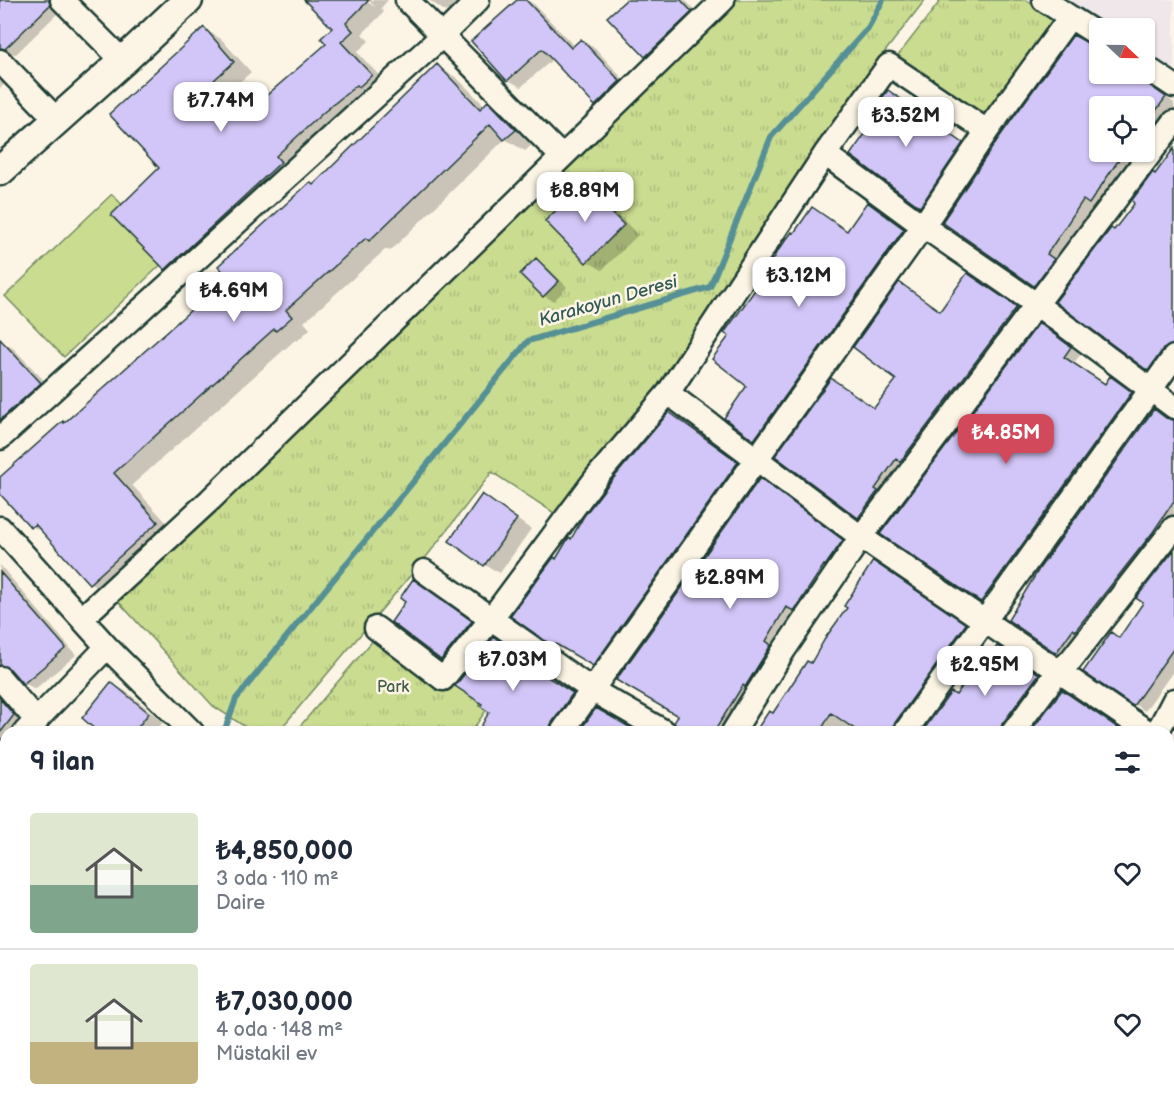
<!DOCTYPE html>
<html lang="tr">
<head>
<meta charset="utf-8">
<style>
  :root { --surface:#fff; --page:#f6f6f7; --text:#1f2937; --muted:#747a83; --line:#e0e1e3; --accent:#d1495b }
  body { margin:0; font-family:"Balsamiq Sans",sans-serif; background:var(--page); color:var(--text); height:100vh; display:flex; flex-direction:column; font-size:22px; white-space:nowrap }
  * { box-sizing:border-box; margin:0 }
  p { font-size:20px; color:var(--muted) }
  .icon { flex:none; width:33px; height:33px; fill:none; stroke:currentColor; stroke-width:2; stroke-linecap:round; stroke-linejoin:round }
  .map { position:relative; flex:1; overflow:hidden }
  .sheet { position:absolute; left:0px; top:726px; width:1174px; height:384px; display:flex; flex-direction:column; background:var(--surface); border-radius:18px 18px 0 0; box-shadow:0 2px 4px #0004 }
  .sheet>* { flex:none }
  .needle { width:39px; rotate:112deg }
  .fabs { position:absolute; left:1089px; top:18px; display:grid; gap:12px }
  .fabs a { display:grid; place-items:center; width:66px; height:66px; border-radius:6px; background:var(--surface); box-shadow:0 2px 4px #0004; font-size:30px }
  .price { position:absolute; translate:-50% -51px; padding:0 14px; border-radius:12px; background:#fff; color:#222; font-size:20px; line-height:39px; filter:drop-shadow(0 2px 3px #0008) }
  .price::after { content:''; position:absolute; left:50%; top:36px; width:18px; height:14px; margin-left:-9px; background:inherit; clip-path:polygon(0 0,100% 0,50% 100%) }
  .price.current { background:var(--accent); color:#fff }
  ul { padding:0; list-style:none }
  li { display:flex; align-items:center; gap:18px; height:150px; padding:0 30px }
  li+li { border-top:2px solid var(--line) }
  li span { display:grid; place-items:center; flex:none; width:168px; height:120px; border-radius:6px; color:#555 }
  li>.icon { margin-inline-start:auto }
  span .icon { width:72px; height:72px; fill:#fffc; stroke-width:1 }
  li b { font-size:26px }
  h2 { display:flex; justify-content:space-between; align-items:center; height:72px; padding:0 30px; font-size:26px }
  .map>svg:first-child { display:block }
  .built { fill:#efe7ea }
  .grass { fill:url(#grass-tufts); stroke:#748c62; stroke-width:1.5 }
  .pitch { fill:#cadc90; stroke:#748c62; stroke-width:1.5 }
  .shadow { fill:#0003 }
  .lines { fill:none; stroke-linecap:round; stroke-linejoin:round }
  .stream { stroke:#559096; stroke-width:6 }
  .building { fill:#d2c5f7; stroke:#1f3d34; stroke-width:1.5 }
  .minor-casing { stroke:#1f3d34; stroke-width:27 }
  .major-casing { stroke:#1f3d34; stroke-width:33 }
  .minor { stroke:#fcf5e5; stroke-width:22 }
  .major { stroke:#fcf5e5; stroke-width:28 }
  .labels { text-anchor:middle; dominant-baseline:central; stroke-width:5; stroke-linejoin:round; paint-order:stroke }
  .park-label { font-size:16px; fill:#415d46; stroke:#fcf5e5 }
  .water-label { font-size:18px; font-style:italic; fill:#315955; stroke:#fcf5e5 }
</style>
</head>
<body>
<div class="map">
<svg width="1174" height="1110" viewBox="0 0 1174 1110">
  <defs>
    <pattern id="grass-tufts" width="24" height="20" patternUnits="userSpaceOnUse" patternTransform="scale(1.5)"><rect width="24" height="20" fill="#cadc90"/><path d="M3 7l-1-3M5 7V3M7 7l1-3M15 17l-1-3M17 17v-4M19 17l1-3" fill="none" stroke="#adbe7d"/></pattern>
  </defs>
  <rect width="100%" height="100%" fill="#fcf5e5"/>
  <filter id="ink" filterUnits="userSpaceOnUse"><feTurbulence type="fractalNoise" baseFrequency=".0167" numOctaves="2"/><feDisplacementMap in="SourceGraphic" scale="12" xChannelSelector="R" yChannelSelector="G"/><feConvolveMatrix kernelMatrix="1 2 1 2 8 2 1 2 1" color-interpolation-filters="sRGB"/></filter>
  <g filter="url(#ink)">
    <path class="built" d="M1070 0H1174V75L1145 58 1144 28H1100L1070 17Z"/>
    <path class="grass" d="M733 0H925L863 80 789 188 747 260 694 339 639 413 554 513 492 472 427 556 278 732H253L213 706 118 601 358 362Z
      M941 0H1026L1059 22 987 118 896 58Z
      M386 625 492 702 471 732H295Z
      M84 1104H190L181 1110H79Z
      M1048 1104H1107L1115 1110H1043Z"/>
    <path class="pitch" d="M112 194 170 256 64 357 5 296Z"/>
    <path class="shadow" d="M0 0H51L60 11 16 54 8 53 0 58Z
      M306 0H364L375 7 369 0H388L381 8 384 12 362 34 369 41 357 52 388 85 183 279 166 269 161 168 204 29 221 39 251 72 230 91 250 112 328 45 334 28Z
      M429 0H459L446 12Z
      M519 0H527L535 5 575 47 582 41 595 48 633 90 609 113 596 105 553 59 521 87 508 80Z
      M628 0H685L703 19 658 63 646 55Z
      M437 66 457 78 485 106 488 103 508 115 535 142 525 151 505 139 390 251 386 249 304 322 310 329 297 341 295 340 132 485 177 534 110 595 90 583 48 536 32 526 0 491V479L65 424 230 277 314 186Z
      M1100 74H1134L1174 103V110L1144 151V106H1100V152H1144L1102 210 1096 206 1058 262 1046 292 1034 285Z
      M0 75 5 83 0 88Z
      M888 92 976 152 934 214 920 206 872 127Z
      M1174 151V359L1160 376 1149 369 1115 232Z
      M583 186 598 194 638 235 602 270 587 261Z
      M868 204 913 236 764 444 754 439Z
      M536 260 546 266 567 287 554 301 544 296Z
      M979 282 1028 315 871 524 777 456 876 409 898 379 941 312Z
      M1040 325 1081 354 1073 364 1106 385 1121 384 1142 400 993 607 882 533Z
      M0 340 14 349 55 392 0 430Z
      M1154 411 1174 422V527L1068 658 1056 652Z
      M679 420 747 469 603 670 566 648 564 651 555 645 556 561 572 541Z
      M770 486 851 547 804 615 797 611 728 732H680Z
      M482 496 531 529 500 573 485 565Z
      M1174 552V670L1145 711 1134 704 1120 639 1145 602Z
      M0 565 76 655 35 689 24 683 12 670 2 674 0 677Z
      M883 569 974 631 903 732H757L773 715 812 665Z
      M414 581 480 628 451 665 442 659 408 601Z
      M504 645 549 677 548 679 582 700 561 732H479L491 712Z
      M1007 653 1048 681 1011 732H923L975 679 989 661Z
      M112 683 127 692 163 722 155 732H89L94 726Z
      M0 693 24 722 17 732H6V740L0 748Z
      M1168 746 1174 749V811L1168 818Z
      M6 774V881L0 886V781Z
      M0 902 6 908V951L0 959Z
      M1168 908 1174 912V943L1168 948Z
      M1168 964 1174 968V1000L1169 1006 1174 1010V1110H1157L1158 1109 1152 1104H1168Z
      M0 1035 6 1042V1064L0 1069Z
      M299 1104H451L447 1110H296Z
      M493 1104H704L713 1110H497L498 1108Z
      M763 1104H839L835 1110H772Z
      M906 1104H1007L1014 1110H906Z"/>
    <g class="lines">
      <path class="stream" d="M224 732 236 699 528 341 710 287 771 137 868 28 883 0
        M66 1110 72 1104"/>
    </g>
    <path class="building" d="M0 0H49L50 5 5 49 0 48Z
      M304 0H369L346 23 353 31 341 42 372 75 359 87 357 85 324 112 276 156 281 162 165 270 111 215 159 168 109 114 204 27 234 62 214 80 245 114 326 44 321 38 332 28Z
      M517 0H526L571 48 581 39 620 81 595 106 542 49 507 81 471 41Z
      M626 0H681L692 12 645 57 607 17Z
      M1073 35 1100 49V74H1133L1166 97 1144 127V106H1100V152H1124L1089 204 1083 200 1047 254 1054 259 1034 286 942 222 998 139Z
      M437 64 480 109 488 101 516 130 504 140 490 124 369 241 366 238 286 310 292 317 276 331 274 329 114 473 158 522 89 584 35 524 31 528 0 494V477L63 421 64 423 228 277 218 266 310 182 313 185Z
      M888 90 963 143 920 207 850 155 870 127 864 123Z
      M1174 148V344L1163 349 1148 371 1055 302 1111 228 1114 230 1134 204 1132 200 1153 172 1155 174Z
      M583 184 624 225 586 263 545 221Z
      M867 202 904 229 754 440 724 418 746 387 745 385 712 359 729 336 724 333 760 283 757 281 775 257 774 256 792 232 794 233 812 207 847 231Z
      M536 258 559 281 543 297 520 274Z
      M967 273 1017 307 900 462 896 459 875 489 878 491 858 518 775 456 831 378 874 408 896 380 853 347 899 282 940 311Z
      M1039 323 1071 347 1064 357 1105 384 1110 376 1132 392 981 602 880 534Z
      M0 339 41 383 0 420Z
      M1154 409 1166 418 1174 420V501L1153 532 1075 631 1073 629 1056 653 1008 620 1039 569Z
      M669 412 738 462 593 666 556 644 554 647 510 616 554 557 556 559 569 537 571 539 584 516 607 486Z
      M760 478 843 540 825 566 824 565 794 611 786 607 766 641 771 645 745 687 743 685 714 732H678L674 723 678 716 616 680Z
      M482 494 517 519 484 566 449 541Z
      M1174 550V648L1133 706 1083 672 1111 632 1119 638 1143 603 1136 598Z
      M873 561 966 624 894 724 892 732H859L831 713 820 732H755L769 711 773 713 807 661 811 663 826 637 847 608 844 606Z
      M0 572 66 648 23 684 10 669 0 665Z
      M413 579 472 621 441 660 391 622 405 602 400 598Z
      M494 637 541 670 540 672 573 693 551 724 549 732H478L489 712 480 706 482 704 455 686Z
      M997 646 1039 674 1002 724 1000 732H922L951 692 956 695 970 675 974 677 986 657 988 659Z
      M111 682 149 713 134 732H98L82 718Z
      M1062 690 1118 728 1115 732H1030Z
      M0 699 14 715 0 733Z
      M596 708 638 732H579Z"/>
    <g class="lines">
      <g class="minor-casing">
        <path id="minor" d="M62 0 123 61
          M407 0 562 157
          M1070 17 1100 36
          M0 61 56 119
          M1144 66 1174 86
          M825 154 923 226 1036 304 1174 407
          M668 393 825 154 889 65 987 131
          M0 438 442 36 478 0
          M0 528 107 647 192 732
          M424 571 592 690 665 732
          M82 618 210 500 723 0
          M376 628 443 679 491 619 596 478 668 393 861 537 1148 732
          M0 678 37 721
          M25 732 107 647
          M562 732 923 226 987 131 1070 17 1044 0
          M733 732 784 650 861 537 1174 122
          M905 732 1174 357
          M1013 732 1058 672 1071 660 1174 528
          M1156 732 1161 725 1174 700
          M0 757 6 751
          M1168 884 1174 876
          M0 888 6 893
          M1168 949 1174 953
          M0 960 6 953
          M0 1011 6 1015
          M0 1076 6 1071
          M741 1104 750 1110
          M883 1104 891 1110
          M1128 1104 1136 1110
          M468 1106 475 1110
          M242 1110 250 1106 257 1110
          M280 1110 284 1104
          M859 1110 864 1104
          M1026 1110 1030 1104"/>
      </g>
      <g class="major-casing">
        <path id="major" d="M0 171 123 61 188 0"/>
      </g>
      <use href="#minor" class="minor"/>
      <use href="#major" class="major"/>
    </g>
  </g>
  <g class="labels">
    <g class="park-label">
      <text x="393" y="687">Park</text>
    </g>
    <g class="water-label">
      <text transform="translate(608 301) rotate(-16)">Karakoyun Deresi</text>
    </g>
  </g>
</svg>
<div class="fabs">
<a><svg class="needle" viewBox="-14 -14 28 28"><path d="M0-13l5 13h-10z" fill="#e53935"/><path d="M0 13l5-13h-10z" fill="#747a83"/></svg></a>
<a><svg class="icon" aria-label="locate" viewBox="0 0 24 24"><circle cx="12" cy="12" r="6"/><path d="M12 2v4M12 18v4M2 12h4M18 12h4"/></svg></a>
</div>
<b class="price" style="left:221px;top:133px">₺7.74M</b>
<b class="price" style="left:906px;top:148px">₺3.52M</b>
<b class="price" style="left:585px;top:223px">₺8.89M</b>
<b class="price" style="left:799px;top:308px">₺3.12M</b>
<b class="price" style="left:234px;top:323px">₺4.69M</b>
<b class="price current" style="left:1006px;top:465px">₺4.85M</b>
<b class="price" style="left:730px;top:610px">₺2.89M</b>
<b class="price" style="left:513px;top:692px">₺7.03M</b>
<b class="price" style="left:985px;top:697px">₺2.95M</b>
<section class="sheet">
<h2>9 ilan<svg class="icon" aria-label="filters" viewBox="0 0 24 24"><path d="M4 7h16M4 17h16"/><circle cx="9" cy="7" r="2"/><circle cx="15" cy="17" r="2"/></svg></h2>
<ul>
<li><span style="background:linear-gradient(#dfe7d0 60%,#7fa58c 0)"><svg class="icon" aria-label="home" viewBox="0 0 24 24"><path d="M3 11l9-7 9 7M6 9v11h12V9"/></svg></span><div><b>₺4,850,000</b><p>3 oda · 110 m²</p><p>Daire</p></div><svg class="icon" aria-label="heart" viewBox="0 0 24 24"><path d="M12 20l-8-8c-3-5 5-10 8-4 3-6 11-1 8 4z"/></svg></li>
<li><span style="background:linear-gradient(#dfe7d0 65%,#c2b280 0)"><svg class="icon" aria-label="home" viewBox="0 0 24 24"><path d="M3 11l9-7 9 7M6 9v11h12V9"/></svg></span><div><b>₺7,030,000</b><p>4 oda · 148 m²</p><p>Müstakil ev</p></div><svg class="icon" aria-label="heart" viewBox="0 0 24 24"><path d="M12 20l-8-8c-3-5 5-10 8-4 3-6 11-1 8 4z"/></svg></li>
</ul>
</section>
</div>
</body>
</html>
